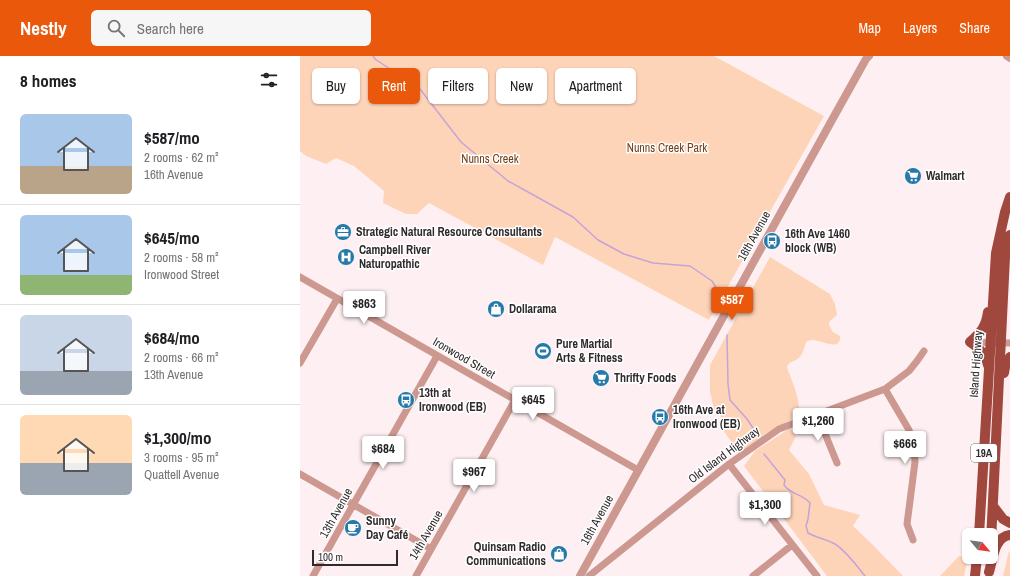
<!DOCTYPE html>
<html lang="en">
<head>
<meta charset="utf-8">
<style>
  :root { --surface:#fff; --page:#f6f6f6; --text:#202124; --muted:#757577; --line:#e0e0e0; --accent:#ea580c }
  body { margin:0; font-family:"Archivo Narrow",sans-serif; background:var(--page); color:var(--text); height:100vh; display:flex; flex-direction:column; font-size:15px; white-space:nowrap }
  * { box-sizing:border-box; margin:0 }
  p { font-size:13px; color:var(--muted) }
  .icon { flex:none; width:22px; height:22px; fill:none; stroke:currentColor; stroke-width:2; stroke-linecap:round; stroke-linejoin:round }
  .map { position:relative; flex:1; overflow:hidden }
  .panel { display:flex; flex-direction:column; background:var(--surface); width:300px }
  .panel>* { flex:none }
  .hud { position:absolute; left:12px; top:12px; width:380px; height:36px; display:flex; gap:8px }
  .needle { width:26px; rotate:119deg }
  .buttons { position:absolute; left:662px; top:472px; display:grid; gap:8px }
  .buttons a { display:grid; place-items:center; width:36px; height:36px; border-radius:6px; background:var(--surface); box-shadow:0 1px 3px #0004; font-size:20px }
  .scale { position:absolute; left:12px; bottom:10px; width:86px; box-sizing:border-box; padding-left:4px; border:2px solid #2f2a2b; border-top:0; font-size:11px; line-height:14px; white-space:nowrap; color:#2f2a2b; -webkit-text-stroke:3px #fff; paint-order:stroke }
  .price { position:absolute; translate:-50% -34px; padding:0 9px; border-radius:4px; background:#fff; color:#222; font-size:13px; line-height:26px; filter:drop-shadow(0 1px 2px #0008) }
  .price::after { content:''; position:absolute; left:50%; top:24px; width:12px; height:9px; margin-left:-6px; background:inherit; clip-path:polygon(0 0,100% 0,50% 100%) }
  .price.current { background:var(--accent); color:#fff }
  ul { padding:0; list-style:none }
  li { display:flex; align-items:center; gap:12px; height:100px; padding:0 20px }
  li+li { border-top:1px solid var(--line) }
  li span { display:grid; place-items:center; flex:none; width:112px; height:80px; border-radius:6px; color:#555 }
  li>.icon { margin-inline-start:auto }
  span .icon { width:48px; height:48px; fill:#fffc; stroke-width:1 }
  li b { font-size:17px }
  h2 { display:flex; justify-content:space-between; align-items:center; height:48px; padding:0 20px; font-size:17px }
  .tag { padding:0 14px; border-radius:6px; background:var(--surface); box-shadow:0 1px 3px #0004; font-size:14px; line-height:36px }
  .tag.current { background:var(--accent); color:#fff }
  header { display:flex; align-items:center; gap:24px; box-sizing:border-box; height:56px; padding:0 20px; background:var(--accent); color:#fff }
  header strong { font-size:19px }
  nav { display:flex; gap:22px; margin-inline-start:auto; font-size:14px }
  .search { width:280px; height:36px; background:var(--page); display:flex; align-items:center; gap:10px; box-sizing:border-box; padding:0 14px; border-radius:6px; color:var(--muted); font-size:15px }
  main { display:flex; flex:1; min-height:0 }
  .map>svg:first-child { display:block }
  .green { fill:#fed4b9 }
  .lines { fill:none; stroke-linecap:round; stroke-linejoin:round }
  .stream { stroke:#c6a3d7; stroke-width:1.5 }
  .minor { stroke:#cc9890; stroke-width:7 }
  .tertiary { stroke:#cc9890; stroke-width:8 }
  .primary { stroke:#a1483e; stroke-width:10 }
  .labels { text-anchor:middle; dominant-baseline:central; stroke-width:3; stroke-linejoin:round; paint-order:stroke }
  .shield { fill:#fff; stroke:#6d6a6b; stroke-width:1 }
  .shield-label { font-size:11px; font-weight:bold; fill:#2f2a2b }
  .park-label { font-size:12px; fill:#744019; stroke:#fff }
  .poi-label { font-size:12px; font-weight:bold; fill:#2f2a2b; stroke:#fff; text-anchor:start }
  .street-label { font-size:12px; fill:#2f2a2b; stroke:#fff }
</style>
</head>
<body>
<header>
<strong>Nestly</strong>
<div class="search"><svg class="icon" aria-label="search" viewBox="0 0 24 24"><circle cx="10" cy="10" r="6"/><path d="M15 15l6 6"/></svg>Search here</div>
<nav><a>Map</a><a>Layers</a><a>Share</a></nav>
</header>
<main>
<section class="panel">
<h2>8 homes<svg class="icon" aria-label="filters" viewBox="0 0 24 24"><path d="M4 7h16M4 17h16"/><circle cx="9" cy="7" r="2"/><circle cx="15" cy="17" r="2"/></svg></h2>
<ul>
<li><span style="background:linear-gradient(#a9c7e8 65%,#b9a48a 0)"><svg class="icon" aria-label="home" viewBox="0 0 24 24"><path d="M3 11l9-7 9 7M6 9v11h12V9"/></svg></span><div><b>$587/mo</b><p>2 rooms · 62 m²</p><p>16th Avenue</p></div></li>
<li><span style="background:linear-gradient(#a9c7e8 75%,#8fb573 0)"><svg class="icon" aria-label="home" viewBox="0 0 24 24"><path d="M3 11l9-7 9 7M6 9v11h12V9"/></svg></span><div><b>$645/mo</b><p>2 rooms · 58 m²</p><p>Ironwood Street</p></div></li>
<li><span style="background:linear-gradient(#c9d6e8 70%,#9aa5b1 0)"><svg class="icon" aria-label="home" viewBox="0 0 24 24"><path d="M3 11l9-7 9 7M6 9v11h12V9"/></svg></span><div><b>$684/mo</b><p>2 rooms · 66 m²</p><p>13th Avenue</p></div></li>
<li><span style="background:linear-gradient(#ffd9b3 60%,#9aa5b1 0)"><svg class="icon" aria-label="home" viewBox="0 0 24 24"><path d="M3 11l9-7 9 7M6 9v11h12V9"/></svg></span><div><b>$1,300/mo</b><p>3 rooms · 95 m²</p><p>Quattell Avenue</p></div></li>
</ul>
</section>
<div class="map">
<svg width="710" height="520" viewBox="0 0 710 520">
  <rect width="100%" height="100%" fill="#fef0f2"/>
  <path class="green" d="M0 0H414L524 60 409 264 255 181 243 209 129 147 117 158H106L83 147 84 135 54 110 36 102 26 108 6 100 0 95Z
    M470 201 530 238 535 248 537 259 530 265 529 269 533 276 540 280C541 297 520 283 512 284 510 284 508 285 506 286 502 298 503 302 489 307L487 311C491 324 504 349 497 361L467 377 439 397 423 374 422 362 414 353 410 336V309Z
    M490 372 496 380 489 394 509 418 524 449 560 459 553 470 571 487 603 520H527L444 410 455 395Z
    M709 495 710 496V520H703Z
    M659 500 668 501 664 520H640Z"/>
  <g class="lines">
    <path class="stream" d="M73 0 75 3 120 33 161 86 208 125 273 161 298 184 324 198 353 207 390 210 412 225 420 238 422 254
      M427 279 428 328 430 344 447 363 459 381
      M464 398 485 424 484 429C491 439 503 438 510 447L508 463 506 470 508 477C517 482 526 483 535 488 545 494 557 510 565 520"/>
    <path class="minor" d="M0 221 338 414
      M670 286 710 287
      M0 307 37 243
      M585 333 609 374 614 390 615 406 607 468 613 484
      M517 358 537 407
      M429 408 517 520
      M0 418 131 493
      M13 520 137 300
      M116 520 215 344
      M289 520 429 408 479 373 585 333 609 315 617 305 624 295
      M453 520 492 489"/>
    <path class="tertiary" d="M707 0 710 2
      M280 520 532 64 566 3 569 0"/>
    <path class="primary" d="M688 309C685 297 680 293 670 286 681 276 686 271 688 256
      M704 317 705 311 710 301
      M693 450 703 463 710 467
      M679 479 696 197 705 156 710 141
      M691 485 705 201 710 179
      M689 516C693 503 694 481 710 479
      M675 520 677 501"/>
  </g>
  <defs>
    <g id="supermarket-disc" transform="scale(0.9)"><circle r="9.5" fill="#2779aa" stroke="#fff"/><path d="M-6-5.5h2.5l.6 2H6L4.5 2H-2.5L-4.4-4H-6ZM-1.5 3.2a1.3 1.3 0 1 0 .1 0ZM3 3.2a1.3 1.3 0 1 0 .1 0Z" fill="#fff"/></g>
    <g id="office-disc" transform="scale(0.9)"><circle r="9.5" fill="#2779aa" stroke="#fff"/><path d="M-6-3h4V-5.5h4V-3h4V5H-6ZM-1-4.5V-3h2v-1.5ZM-6 0V1H6V0Z" fill="#fff"/></g>
    <g id="bus-disc" transform="scale(0.9)"><circle r="9.5" fill="#2779aa" stroke="#fff"/><path d="M-5-6H5V4H4V6H2V4H-2V6H-4V4H-5ZM-3.5-4V0h7V-4ZM-3.5 1.2v1.5H-2V1.2ZM2 1.2v1.5H3.5V1.2Z" fill="#fff"/></g>
    <g id="hospital-disc" transform="scale(0.9)"><circle r="9.5" fill="#2779aa" stroke="#fff"/><path d="M-5-5h3v3.5h4V-5h3V5h-3V1.5h-4V5h-3Z" fill="#fff"/></g>
    <g id="shop-disc" transform="scale(0.9)"><circle r="9.5" fill="#2779aa" stroke="#fff"/><path d="M-5-2.5h2.3a2.7 3.5 0 0 1 5.4 0H5L5.5 6h-11ZM-1.5-2.5h3a1.5 2.3 0 0 0-3 0Z" fill="#fff"/></g>
    <g id="stadium-disc" transform="scale(0.9)"><circle r="9.5" fill="#2779aa" stroke="#fff"/><path d="M0-5a6.5 5 0 1 0 0 10a6.5 5 0 1 0 0-10ZM-3.5-1.8h7v3.6h-7Z" fill="#fff"/></g>
    <g id="cafe-disc" transform="scale(0.9)"><circle r="9.5" fill="#2779aa" stroke="#fff"/><path d="M-5.5-4.5H6V0H3Q3 3.5 0 3.5H-2.5Q-5.5 3.5-5.5 0ZM3-3.2v2h1.7v-2ZM-6 4.5H4V6H-6Z" fill="#fff"/></g>
  </defs>
  <g fill-rule="evenodd">
    <use href="#supermarket-disc" x="613" y="120"/>
    <use href="#office-disc" x="43" y="176"/>
    <use href="#bus-disc" x="472" y="185"/>
    <use href="#hospital-disc" x="46" y="201"/>
    <use href="#shop-disc" x="196" y="253"/>
    <use href="#stadium-disc" x="243" y="295"/>
    <use href="#supermarket-disc" x="301" y="322"/>
    <use href="#bus-disc" x="106" y="344"/>
    <use href="#bus-disc" x="360" y="361"/>
    <use href="#cafe-disc" x="53" y="472"/>
    <use href="#shop-disc" x="259" y="498"/>
  </g>
  <g class="labels">
    <rect class="shield" x="671" y="388" width="26" height="18" rx="3"/>
    <g class="shield-label">
      <text x="684" y="397">19A</text>
    </g>
    <g class="park-label">
      <text x="367" y="92">Nunns Creek Park</text>
      <text x="190" y="103">Nunns Creek</text>
    </g>
    <g class="poi-label">
      <text x="626" y="120">Walmart</text>
      <text x="56" y="176">Strategic Natural Resource Consultants</text>
      <text x="485" y="178">16th Ave 1460<tspan x="485" dy="14">block (WB)</tspan></text>
      <text x="59" y="194">Campbell River<tspan x="59" dy="14">Naturopathic</tspan></text>
      <text x="209" y="253">Dollarama</text>
      <text x="256" y="288">Pure Martial<tspan x="256" dy="14">Arts &amp; Fitness</tspan></text>
      <text x="314" y="322">Thrifty Foods</text>
      <text x="119" y="337">13th at<tspan x="119" dy="14">Ironwood (EB)</tspan></text>
      <text x="373" y="354">16th Ave at<tspan x="373" dy="14">Ironwood (EB)</tspan></text>
      <text x="66" y="465">Sunny<tspan x="66" dy="14">Day Café</tspan></text>
      <text x="246" y="491" text-anchor="end">Quinsam Radio<tspan x="246" dy="14">Communications</tspan></text>
    </g>
    <g class="street-label">
      <text transform="translate(454 180) rotate(-61)">16th Avenue</text>
      <text transform="translate(164 302) rotate(30)">Ironwood Street</text>
      <text transform="translate(676 308) rotate(-86)">Island Highway</text>
      <text transform="translate(424 399) rotate(-37)">Old Island Highway</text>
      <text transform="translate(36 457) rotate(-61)">13th Avenue</text>
      <text transform="translate(297 464) rotate(-61)">16th Avenue</text>
      <text transform="translate(126 479) rotate(-60)">14th Avenue</text>
    </g>
  </g>
</svg>
<div class="buttons">
<a><svg class="needle" viewBox="-14 -14 28 28"><path d="M0-13l5 13h-10z" fill="#e53935"/><path d="M0 13l5-13h-10z" fill="#757577"/></svg></a>
</div>
<div class="scale">100 m</div>
<b class="price current" style="left:432px;top:265px">$587</b>
<b class="price" style="left:64px;top:269px">$863</b>
<b class="price" style="left:233px;top:365px">$645</b>
<b class="price" style="left:518px;top:386px">$1,260</b>
<b class="price" style="left:605px;top:409px">$666</b>
<b class="price" style="left:83px;top:414px">$684</b>
<b class="price" style="left:174px;top:437px">$967</b>
<b class="price" style="left:465px;top:470px">$1,300</b>
<div class="hud">
<a class="tag">Buy</a>
<a class="tag current">Rent</a>
<a class="tag">Filters</a>
<a class="tag">New</a>
<a class="tag">Apartment</a>
</div>
</div>
</main>
</body>
</html>
